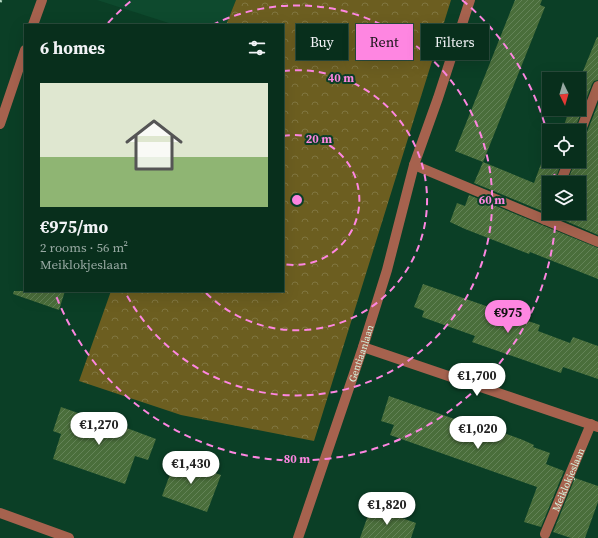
<!DOCTYPE html>
<html lang="en">
<head>
<meta charset="utf-8">
<style>
  :root { --surface:#082f1c; --page:#163b29; --text:#f1f3f6; --muted:#98a9a3; --line:#294a3b; --accent:#fe86e1 }
  body { margin:0; font-family:"Source Serif 4",serif; background:var(--page); color:var(--text); height:100vh; display:flex; flex-direction:column; font-size:15px; white-space:nowrap }
  * { box-sizing:border-box; margin:0 }
  p { font-size:13px; color:var(--muted) }
  .icon { flex:none; width:22px; height:22px; fill:none; stroke:currentColor; stroke-width:2; stroke-linecap:round; stroke-linejoin:round }
  .map { position:relative; flex:1; overflow:hidden }
  .side { position:absolute; left:24px; top:24px; width:260px; height:268px; display:flex; flex-direction:column; background:var(--surface); border-radius:0px; box-shadow:0 4px 16px #0002,0 0 0 1px var(--line) }
  .side>* { flex:none }
  .banner { position:absolute; left:296px; top:24px; width:242px; height:36px; display:flex; gap:8px }
  .needle { width:26px; rotate:175deg }
  .buttons { position:absolute; left:542px; top:72px; display:grid; gap:8px }
  .buttons a { display:grid; place-items:center; width:44px; height:44px; border-radius:0px; background:var(--surface); box-shadow:0 4px 16px #0002,0 0 0 1px var(--line); font-size:20px }
  .price { position:absolute; translate:-50% -34px; padding:0 9px; border-radius:14px; background:#fff; color:#222; font-size:13px; line-height:26px; filter:drop-shadow(0 1px 2px #0008) }
  .price::after { content:''; position:absolute; left:50%; top:24px; width:12px; height:9px; margin-left:-6px; background:inherit; clip-path:polygon(0 0,100% 0,50% 100%) }
  .price.current { background:var(--accent); color:#111 }
  ul { padding:0; list-style:none }
  li { display:grid; align-content:center; gap:8px; height:212px; padding:0 16px }
  li+li { border-top:1px solid var(--line) }
  li span { display:grid; place-items:center; height:124px; border-radius:0px; color:#555 }
  li>.icon { margin-inline-start:auto }
  span .icon { width:72px; height:72px; fill:#fffc; stroke-width:1 }
  li b { font-size:17px }
  h2 { display:flex; justify-content:space-between; align-items:center; height:48px; padding:0 16px; font-size:17px }
  .tag { padding:0 14px; border-radius:0px; background:var(--surface); box-shadow:0 4px 16px #0002,0 0 0 1px var(--line); font-size:14px; line-height:36px }
  .tag.current { background:var(--accent); color:#111 }
  .map>svg:first-child { display:block }
  .built { fill:#0e4a2e }
  .forest { fill:url(#forest-crowns) }
  .building { fill:url(#building-hatch) }
  .lines { fill:none; stroke-linecap:round; stroke-linejoin:round }
  .lane { stroke:#a6624e; stroke-width:10 }
  .street { stroke:#a6624e; stroke-width:10 }
  .rail { stroke:#b3d6c1; stroke-width:3; stroke-dasharray:7 7; stroke-linecap:butt }
  .ring { fill:none; stroke:#fe86e1; stroke-width:2; stroke-dasharray:7 5 }
  .labels { text-anchor:middle; dominant-baseline:central; stroke-width:4; stroke-linejoin:round; paint-order:stroke }
  .street-label { font-size:10px; fill:#d6f6e1; stroke:#0b3f26 }
  .centre { fill:#fe86e1; stroke:#0b3f26; stroke-width:2 }
  .ring-label { font-size:12px; text-anchor:middle; font-weight:bold; fill:#fe86e1; stroke:#0b3f26; stroke-width:4; stroke-linejoin:round; paint-order:stroke }
</style>
</head>
<body>
<div class="map">
<svg width="598" height="538" viewBox="0 0 598 538">
  <defs>
    <pattern id="forest-crowns" width="20" height="18" patternUnits="userSpaceOnUse"><rect width="20" height="18" fill="#6c5e20"/><path d="M2 6a3 3 0 1 1 6 0M12 15a3 3 0 1 1 6 0" fill="none" stroke="#807640"/></pattern>
    <pattern id="building-hatch" width="6" height="6" patternUnits="userSpaceOnUse"><rect width="6" height="6" fill="#4a6e3b"/><path d="M-1 1l2-2M0 6l6-6M5 7l2-2" fill="none" stroke="#638357"/></pattern>
  </defs>
  <rect width="100%" height="100%" fill="#0b3f26"/>
  <path class="built" d="M97 0H236L226 25H175Z"/>
  <path class="forest" d="M236 0H451L314 441 181 415 79 381 111 291H283V25H226Z"/>
  <path class="building" d="M515 0H542L540 5 545 7 483 162 455 151Z
    M597 37H598V80L594 81 592 84 574 131H562L569 111 566 109H579V79H577L579 75 581 76Z
    M598 104V235L554 216 555 213H579V183H567L575 161H579V141L583 140 585 137Z
    M548 145 549 146V161H562L554 183H549V205L545 206 542 211 474 183 483 162 534 183Z
    M469 195 598 248V279L530 252 529 254 465 229 450 222 457 203 465 206Z
    M423 284 486 306 485 312 517 324 519 318 540 325 538 331 570 343 573 337 598 346V379L563 367 561 373 472 342 475 336 422 317 424 311 414 307Z
    M14 291H65L59 310 13 294Z
    M389 396 497 434 498 431 523 440 534 445 533 447 550 453 546 464 564 471 541 527 524 522 537 487 390 435 394 425 381 421Z
    M61 407 115 426 116 424 156 439 148 460 135 456 125 484 53 459 61 434 53 431Z
    M176 458 212 471V472L221 475 207 512 162 496Z
    M575 478 598 486V502L585 538H571L553 532Z
    M371 507 416 523 411 538H360Z"/>
  <g class="lines">
    <path class="lane" d="M579 135 598 86
      M560 183 569 161
      M545 220 549 211"/>
    <g class="street">
      <path d="M33 25 42 0"/>
      <path d="M0 124 25 50"/>
      <path d="M414 165 598 242"/>
      <path d="M363 347 598 427"/>
      <path d="M0 513 69 538"/>
      <path id="s1" d="M545 534 591 424"/>
      <path id="s2" d="M298 538 363 347 387 270 414 165 438 98 470 0"/>
    </g>
    <path class="rail" d="M0 2 1 0"/>
  </g>
  <g class="ring">
    <path d="M283 136A65 65 0 1 1 283 264"/>
    <path d="M283 71A130 130 0 1 1 204 291"/>
    <path d="M212 25A195 195 0 1 1 125 292"/>
    <path d="M556 214A259 259 0 0 1 55 293M108 23A259 259 0 0 1 132 0M462 0A259 259 0 0 1 549 140M553 162A259 259 0 0 1 555 182"/>
  </g>
  <g class="labels">
    <g class="street-label">
      <text stroke="none"><textPath href="#s2" startOffset="195">Gentiaanlaan</textPath></text>
      <text stroke="none"><textPath href="#s1" startOffset="59">Meiklokjeslaan</textPath></text>
    </g>
  </g>
  <circle cx="297" cy="200" r="6" class="centre"/>
  <g class="ring-label">
    <text x="341" y="82">40 m</text>
    <text x="319" y="143">20 m</text>
    <text x="492" y="204">60 m</text>
    <text x="297" y="463">80 m</text>
  </g>
</svg>
<div class="buttons">
<a><svg class="needle" viewBox="-14 -14 28 28"><path d="M0-13l5 13h-10z" fill="#e53935"/><path d="M0 13l5-13h-10z" fill="#98a9a3"/></svg></a>
<a><svg class="icon" aria-label="locate" viewBox="0 0 24 24"><circle cx="12" cy="12" r="6"/><path d="M12 2v4M12 18v4M2 12h4M18 12h4"/></svg></a>
<a><svg class="icon" aria-label="layers" viewBox="0 0 24 24"><path d="M12 4l9 5-9 5-9-5zM3 14l9 5 9-5"/></svg></a>
</div>
<b class="price current" style="left:508px;top:334px">€975</b>
<b class="price" style="left:477px;top:397px">€1,700</b>
<b class="price" style="left:99px;top:446px">€1,270</b>
<b class="price" style="left:478px;top:450px">€1,020</b>
<b class="price" style="left:191px;top:485px">€1,430</b>
<b class="price" style="left:387px;top:526px">€1,820</b>
<div class="banner">
<a class="tag">Buy</a>
<a class="tag current">Rent</a>
<a class="tag">Filters</a>
</div>
<section class="side">
<h2>6 homes<svg class="icon" aria-label="filters" viewBox="0 0 24 24"><path d="M4 7h16M4 17h16"/><circle cx="9" cy="7" r="2"/><circle cx="15" cy="17" r="2"/></svg></h2>
<ul>
<li><span style="background:linear-gradient(#dfe7d0 60%,#8fb573 0)"><svg class="icon" aria-label="home" viewBox="0 0 24 24"><path d="M3 11l9-7 9 7M6 9v11h12V9"/></svg></span><div><b>€975/mo</b><p>2 rooms · 56 m²</p><p>Meiklokjeslaan</p></div></li>
</ul>
</section>
</div>
</body>
</html>
